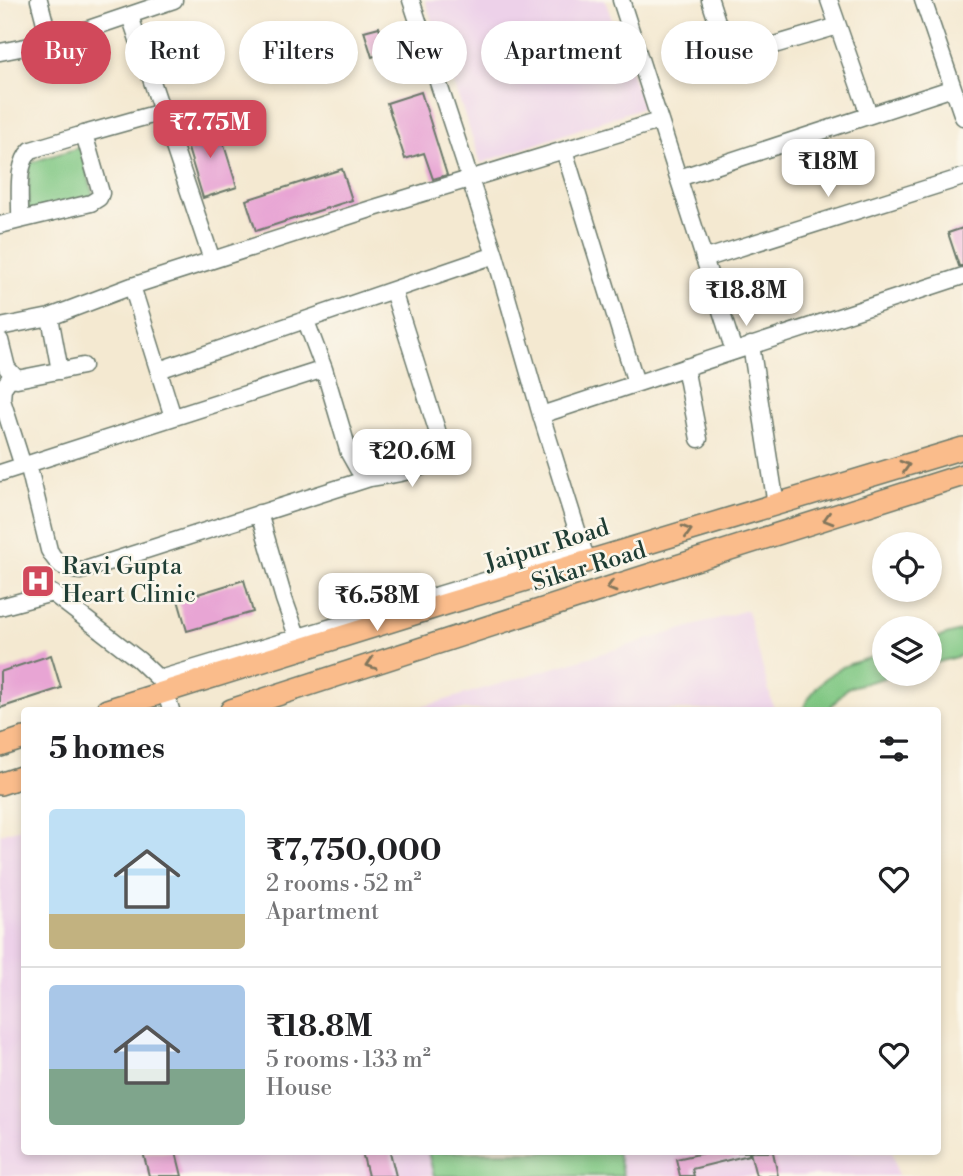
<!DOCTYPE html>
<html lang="en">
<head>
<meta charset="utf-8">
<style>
  :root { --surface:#fff; --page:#f2f2f2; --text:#202124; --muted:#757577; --line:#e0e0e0; --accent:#d1495b }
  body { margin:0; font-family:"Libre Bodoni",serif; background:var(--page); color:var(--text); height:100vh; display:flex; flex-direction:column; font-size:26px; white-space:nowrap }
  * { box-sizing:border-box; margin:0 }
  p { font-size:23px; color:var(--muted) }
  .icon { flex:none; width:38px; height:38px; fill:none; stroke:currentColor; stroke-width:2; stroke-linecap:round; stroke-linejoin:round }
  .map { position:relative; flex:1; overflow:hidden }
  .drawer { position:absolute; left:21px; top:707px; width:920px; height:448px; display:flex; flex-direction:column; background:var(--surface); border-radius:7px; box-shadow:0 4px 10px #0003 }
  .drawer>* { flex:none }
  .guide { position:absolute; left:21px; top:21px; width:922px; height:63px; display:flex; gap:14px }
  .fabs { position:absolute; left:872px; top:532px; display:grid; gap:14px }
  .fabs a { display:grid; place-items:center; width:70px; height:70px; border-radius:50%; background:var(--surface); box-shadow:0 4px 10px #0003; font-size:35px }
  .price { position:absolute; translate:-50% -60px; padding:0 16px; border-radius:14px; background:#fff; color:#222; font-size:23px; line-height:46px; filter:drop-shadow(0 2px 4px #0008) }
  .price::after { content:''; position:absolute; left:50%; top:42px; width:21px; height:16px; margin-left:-10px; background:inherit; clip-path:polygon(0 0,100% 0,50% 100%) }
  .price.active { background:var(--accent); color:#fff }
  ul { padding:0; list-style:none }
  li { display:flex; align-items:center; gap:21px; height:175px; padding:0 28px }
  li+li { border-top:2px solid var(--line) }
  li span { display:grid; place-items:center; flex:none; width:196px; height:140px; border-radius:7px; color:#555 }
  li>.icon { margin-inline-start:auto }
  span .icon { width:84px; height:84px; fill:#fffc; stroke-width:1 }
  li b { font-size:30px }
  h2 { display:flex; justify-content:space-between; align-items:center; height:84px; padding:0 28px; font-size:30px }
  .tag { padding:0 24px; border-radius:32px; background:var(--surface); box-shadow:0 4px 10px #0003; font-size:24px; line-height:63px }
  .tag.active { background:var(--accent); color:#fff }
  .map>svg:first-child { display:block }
  .built { fill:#edd1e9 }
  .green { fill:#80c783; stroke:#50825c; stroke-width:2 }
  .building { fill:#e8a5d4 }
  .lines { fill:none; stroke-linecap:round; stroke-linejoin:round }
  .minor-casing { stroke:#6a796b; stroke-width:19 }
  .major-casing { stroke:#6a796b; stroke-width:24 }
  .minor { stroke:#fff; stroke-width:16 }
  .major { stroke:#fabc8b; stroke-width:21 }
  .oneway { stroke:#82765b }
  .labels { text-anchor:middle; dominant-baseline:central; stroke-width:5; stroke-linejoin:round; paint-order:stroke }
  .street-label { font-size:24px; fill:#1f3d34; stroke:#fbf7ec }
  .poi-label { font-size:24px; fill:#1f3d34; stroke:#fbf7ec; text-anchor:start }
</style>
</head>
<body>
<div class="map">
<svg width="963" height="1176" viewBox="0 0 963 1176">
  <rect width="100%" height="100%" fill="#fbf7ec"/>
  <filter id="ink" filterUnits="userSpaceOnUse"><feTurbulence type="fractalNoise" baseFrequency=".0143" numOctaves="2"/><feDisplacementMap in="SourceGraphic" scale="14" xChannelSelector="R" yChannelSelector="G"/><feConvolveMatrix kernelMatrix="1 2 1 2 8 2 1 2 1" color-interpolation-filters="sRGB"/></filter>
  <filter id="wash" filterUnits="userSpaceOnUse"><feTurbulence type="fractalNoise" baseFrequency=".00686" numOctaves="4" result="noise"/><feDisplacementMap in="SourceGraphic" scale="28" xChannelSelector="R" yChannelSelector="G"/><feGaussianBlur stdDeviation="1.57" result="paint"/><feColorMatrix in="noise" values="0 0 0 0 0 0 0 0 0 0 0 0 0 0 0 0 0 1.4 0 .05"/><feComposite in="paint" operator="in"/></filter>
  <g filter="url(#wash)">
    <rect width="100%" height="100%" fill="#f4e9d1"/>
    <path class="built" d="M425 0H605L643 107 481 163Z
      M747 610 774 710H412Z
      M24 827V1152H892L898 1176H0V834Z"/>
    <path class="green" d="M81 147 94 199 28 212 29 163Z
      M963 630V655L929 665V640Z
      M884 654V674H898L847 688 828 710H804C804 702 810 697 814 691 833 665 855 662 884 654Z
      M428 1152H617L623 1176H434Z"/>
    <g id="blocks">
      <path class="building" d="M379 27 387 52 372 57 364 31Z
        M421 92 447 175 433 179 424 153 405 159 387 103Z
        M217 122 237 187 203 198 183 132Z
        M342 169 352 200 256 231 246 200Z
        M963 228V266H959L948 233Z
        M244 580 253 612 187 631 178 600Z
        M51 655 61 688 0 708V672Z
        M143 1152H176L182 1176H149Z
        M362 1152H390L396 1176H368Z
        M708 1152H749V1155L692 1169 694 1176H680L676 1159Z
        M750 1152H773L778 1176H756Z"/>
    </g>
  </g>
  <g filter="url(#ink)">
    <use href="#blocks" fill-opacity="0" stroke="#6a796b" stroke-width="2"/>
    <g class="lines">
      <g class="minor-casing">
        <path id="minor" d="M39 0 50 42
          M411 0 495 255 541 415 587 562
          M621 0 734 351
          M710 0 724 43 729 51H754L838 26
          M829 0 869 115
          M923 0 963 117
          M130 16 212 260
          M0 52 50 42 174 0
          M84 134 31 150C15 165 21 199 20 220L91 203 99 198 101 193 84 134 162 112
          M564 150 636 383
          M679 178 953 88
          M0 225 20 220
          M704 259 963 177
          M132 286 173 417
          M50 317 60 371
          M306 321 324 369 349 453 358 469 370 478C388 475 440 471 440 446 440 441 438 435 437 430L393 291
          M0 327 50 317 132 286 374 208 659 121
          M0 340 7 368 17 379 83 366
          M751 345 776 505
          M685 367 699 439
          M159 370 495 255
          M12 375 3 388 2 400 23 466
          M541 415 963 276
          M28 464 49 550C57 565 65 570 81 571L370 478
          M0 473 324 369
          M259 513 284 599 301 647
          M0 607 52 593 139 660 159 679 166 693 171 710
          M159 679 584 551"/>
      </g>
      <g class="major-casing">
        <path id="major" d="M107 710 446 604 963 448
          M231 710 595 592 963 475
          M0 746 24 738
          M0 784 24 776"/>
      </g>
      <use href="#minor" class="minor"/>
      <use href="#major" class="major"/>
    </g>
    <defs><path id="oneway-chevron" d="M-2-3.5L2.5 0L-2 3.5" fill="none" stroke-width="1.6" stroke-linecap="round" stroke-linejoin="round" transform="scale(1.75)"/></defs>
    <g class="oneway">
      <use href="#oneway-chevron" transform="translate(905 466) rotate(-17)"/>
      <use href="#oneway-chevron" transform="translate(828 519) rotate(163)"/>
      <use href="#oneway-chevron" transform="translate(687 531) rotate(-16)"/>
      <use href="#oneway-chevron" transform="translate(611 587) rotate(164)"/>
      <use href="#oneway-chevron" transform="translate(371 664) rotate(162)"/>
    </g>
  </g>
  <defs>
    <g id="hospital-square" transform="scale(1.75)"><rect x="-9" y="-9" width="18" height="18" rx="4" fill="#d1495b" stroke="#fbf7ec"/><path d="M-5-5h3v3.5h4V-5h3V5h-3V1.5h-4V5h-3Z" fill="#fff"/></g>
  </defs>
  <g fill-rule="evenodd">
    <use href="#hospital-square" x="38" y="581"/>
  </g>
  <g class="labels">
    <g class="street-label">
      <text transform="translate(547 546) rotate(-17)">Jaipur Road</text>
      <text transform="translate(589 567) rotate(-17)">Sikar Road</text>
    </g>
    <g class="poi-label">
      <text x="62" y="567">Ravi Gupta<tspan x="62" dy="28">Heart Clinic</tspan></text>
    </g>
  </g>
</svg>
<div class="fabs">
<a><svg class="icon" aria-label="locate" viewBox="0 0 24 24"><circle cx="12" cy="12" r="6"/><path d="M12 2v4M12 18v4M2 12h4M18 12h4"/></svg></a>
<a><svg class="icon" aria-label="layers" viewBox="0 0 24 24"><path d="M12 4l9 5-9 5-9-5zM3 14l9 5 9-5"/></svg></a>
</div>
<b class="price active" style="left:210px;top:160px">₹7.75M</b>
<b class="price" style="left:828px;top:199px">₹18M</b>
<b class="price" style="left:746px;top:328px">₹18.8M</b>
<b class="price" style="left:412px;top:489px">₹20.6M</b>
<b class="price" style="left:377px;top:633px">₹6.58M</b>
<div class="guide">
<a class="tag active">Buy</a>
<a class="tag">Rent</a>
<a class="tag">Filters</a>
<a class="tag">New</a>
<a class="tag">Apartment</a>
<a class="tag">House</a>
</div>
<section class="drawer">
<h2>5 homes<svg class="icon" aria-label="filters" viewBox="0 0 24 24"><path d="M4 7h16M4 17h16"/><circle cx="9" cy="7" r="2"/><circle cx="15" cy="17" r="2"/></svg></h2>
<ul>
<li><span style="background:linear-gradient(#bfe0f5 75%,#c2b280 0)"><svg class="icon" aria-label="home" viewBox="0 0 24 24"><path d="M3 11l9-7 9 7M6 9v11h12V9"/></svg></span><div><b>₹7,750,000</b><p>2 rooms · 52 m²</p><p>Apartment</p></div><svg class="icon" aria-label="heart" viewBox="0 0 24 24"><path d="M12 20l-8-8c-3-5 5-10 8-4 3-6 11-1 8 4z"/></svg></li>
<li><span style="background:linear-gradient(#a9c7e8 60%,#7fa58c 0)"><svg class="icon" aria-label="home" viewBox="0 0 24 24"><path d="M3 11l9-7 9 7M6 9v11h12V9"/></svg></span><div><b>₹18.8M</b><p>5 rooms · 133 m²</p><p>House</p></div><svg class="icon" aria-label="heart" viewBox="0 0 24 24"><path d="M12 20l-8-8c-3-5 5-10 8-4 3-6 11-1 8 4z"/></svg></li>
</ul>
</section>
</div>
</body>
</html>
